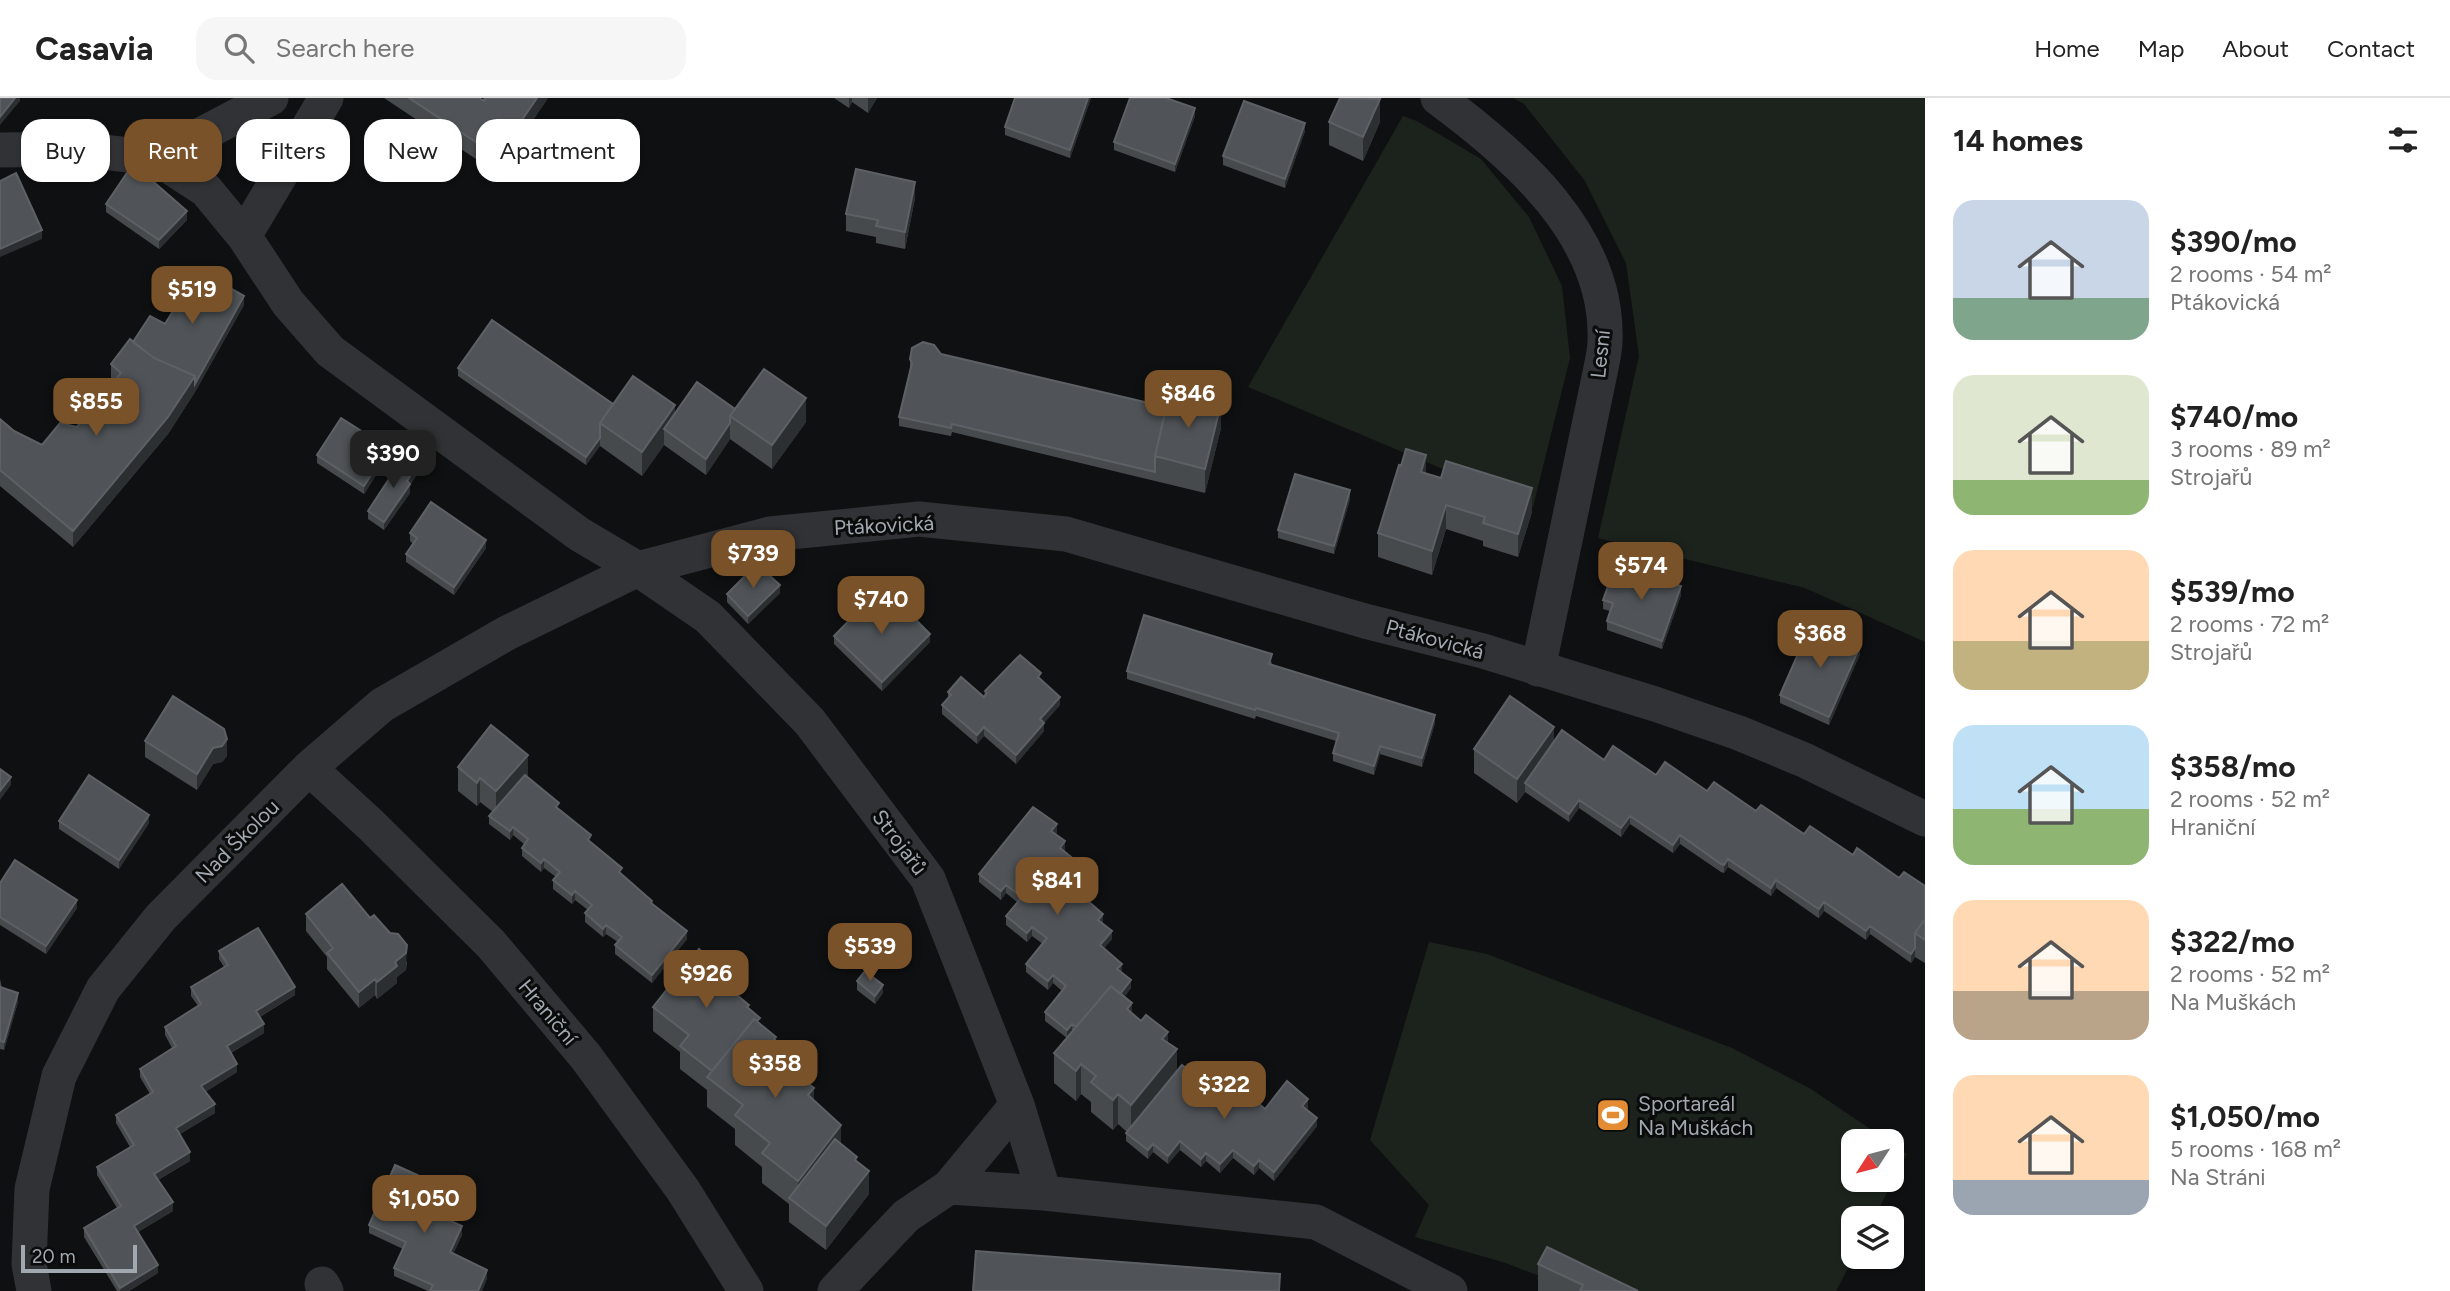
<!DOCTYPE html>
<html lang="en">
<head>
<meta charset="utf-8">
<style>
  :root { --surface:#fff; --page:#f6f6f6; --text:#222; --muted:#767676; --line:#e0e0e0; --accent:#79522a }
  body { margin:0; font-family:Figtree,sans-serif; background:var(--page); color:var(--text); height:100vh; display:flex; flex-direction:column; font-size:26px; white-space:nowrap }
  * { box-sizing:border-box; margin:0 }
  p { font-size:23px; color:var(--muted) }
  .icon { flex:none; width:38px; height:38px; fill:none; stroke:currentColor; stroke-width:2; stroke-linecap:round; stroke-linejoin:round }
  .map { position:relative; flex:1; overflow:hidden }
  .sheet { display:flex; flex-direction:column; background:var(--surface); width:525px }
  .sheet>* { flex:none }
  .hud { position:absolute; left:21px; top:21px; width:665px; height:63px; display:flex; gap:14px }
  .needle { width:46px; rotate:234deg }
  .tools { position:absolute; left:1841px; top:1031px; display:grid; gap:14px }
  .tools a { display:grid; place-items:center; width:63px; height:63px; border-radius:14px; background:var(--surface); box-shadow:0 2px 5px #0004; font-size:35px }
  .scale { position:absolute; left:21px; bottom:18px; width:116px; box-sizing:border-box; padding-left:7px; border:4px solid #a1a8b0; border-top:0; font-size:19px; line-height:24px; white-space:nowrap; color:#a1a8b0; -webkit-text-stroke:5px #0a0b0b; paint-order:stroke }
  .price { position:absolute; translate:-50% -60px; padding:0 16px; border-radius:14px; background:var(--accent); color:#fff; font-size:23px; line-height:46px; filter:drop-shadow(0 2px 4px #0008) }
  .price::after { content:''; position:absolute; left:50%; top:42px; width:21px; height:16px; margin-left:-10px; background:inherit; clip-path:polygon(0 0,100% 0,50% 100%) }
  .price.active { background:#222; color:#fff }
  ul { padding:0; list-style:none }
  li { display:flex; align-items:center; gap:21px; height:175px; padding:0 28px }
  li span { display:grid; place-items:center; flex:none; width:196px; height:140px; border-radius:21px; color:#555 }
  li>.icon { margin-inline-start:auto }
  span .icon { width:84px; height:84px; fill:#fffc; stroke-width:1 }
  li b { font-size:30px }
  h2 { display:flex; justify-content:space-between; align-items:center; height:84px; padding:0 28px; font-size:30px }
  .pill { padding:0 24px; border-radius:21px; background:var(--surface); box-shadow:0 2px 5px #0004; font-size:24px; line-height:63px }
  .pill.active { background:var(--accent); color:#fff }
  header { display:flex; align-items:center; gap:42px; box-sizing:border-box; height:98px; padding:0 35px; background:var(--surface); border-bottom:2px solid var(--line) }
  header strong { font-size:33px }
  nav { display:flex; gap:38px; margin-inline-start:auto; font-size:24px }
  .search { width:490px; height:63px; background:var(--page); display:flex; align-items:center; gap:18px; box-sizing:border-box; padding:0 24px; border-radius:21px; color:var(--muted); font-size:26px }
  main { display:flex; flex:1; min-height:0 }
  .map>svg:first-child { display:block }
  .green { fill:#1c231c }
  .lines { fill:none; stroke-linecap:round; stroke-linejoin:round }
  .street { stroke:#313235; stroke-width:35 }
  .wall { fill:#474a4d }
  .shaded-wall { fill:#2c2f31 }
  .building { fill:#505458; stroke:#5d6166; stroke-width:2 }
  .labels { text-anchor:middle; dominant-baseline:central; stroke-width:6; stroke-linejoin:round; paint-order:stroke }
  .street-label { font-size:21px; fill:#a1a8b0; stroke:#0a0b0b }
  .poi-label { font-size:21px; fill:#a1a8b0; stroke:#0a0b0b; text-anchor:start }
</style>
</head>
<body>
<header>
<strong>Casavia</strong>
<div class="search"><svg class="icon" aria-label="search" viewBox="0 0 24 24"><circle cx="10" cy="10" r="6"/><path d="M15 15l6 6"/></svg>Search here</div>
<nav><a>Home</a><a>Map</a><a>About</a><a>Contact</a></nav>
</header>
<main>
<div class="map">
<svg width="1925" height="1193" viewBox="0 0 1925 1193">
  <rect width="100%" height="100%" fill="#0f1011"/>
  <path class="green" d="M1513 0H1925V544L1805 490 1598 440 1639 258 1626 165 1585 83 1524 6Z
    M1403 18 1417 23 1481 61 1529 119 1562 188 1570 260 1533 409 1248 289Z
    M1429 844 1487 856 1732 950 1811 991 1888 1043H1853V1082H1892V1046L1907 1056 1874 1120H1853L1854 1159 1836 1193H1577L1506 1165 1415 1139 1429 1107 1370 1042Z"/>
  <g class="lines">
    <path class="street" d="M1438 0C1515 57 1609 137 1605 243 1605 253 1602 264 1600 275L1538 571
      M0 52 74 51 157 60 206 92 244 138 288 205 330 253 579 436 638 471 770 436 919 421 1066 436 1365 523 1483 553 1655 606 1739 635 1804 662 1925 721
      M157 60 271 0
      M244 138 326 0
      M309 670 371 727 491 846 586 959 683 1092 746 1193
      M949 1089 1044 1095 1316 1124 1450 1193
      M322 1186 326 1193
      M34 1193 29 1166 32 1091 59 978 103 891 161 819 309 670 382 607 507 535 638 471 708 519 810 624 928 781 1017 1007 1044 1095
      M835 1193 906 1118 949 1089 1017 1007"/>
  </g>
  <path class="wall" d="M384 0H479L483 3V0H548L497 75Z
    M834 0H877L868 15 852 4 849 10Z
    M1091 0 1070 60 1005 37V29Z
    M1195 18 1175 74 1114 52V44Z
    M1329 24H1380L1363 63 1329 47Z
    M1305 33 1285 90 1223 67V58Z
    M915 100 905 151 876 145V139L846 133V116Z
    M106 106 187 122 159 151 106 114Z
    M244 207 195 294 168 336 73 449 0 388V321L14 333 42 347 77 329 113 284 111 283V266L133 244 165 226Z
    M941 256 1221 330 1205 395 952 334 951 338 899 328V319L910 271V261Z
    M458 270 613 306 675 315 735 311 806 324 772 371 730 341 706 377 664 347 642 378 600 348 586 367 458 278Z
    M382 354 380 358 382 368 364 396 317 365V357Z
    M418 375 410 387V395L384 432 368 421V413Z
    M1426 376 1532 414 1518 459 1483 448V443L1446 431 1432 477 1378 459V435Z
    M1350 401 1334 456 1278 440V432Z
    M410 435 486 450 454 497 406 464V456L413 446 410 443Z
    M780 495 748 526 727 504V496Z
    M1681 497 1662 551 1607 532V523L1610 513 1603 511V502Z
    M834 538 930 544 882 593 834 546Z
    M1860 556 1829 627 1780 605V597Z
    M1272 564 1271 567 1435 625 1422 669 1380 656 1374 677 1333 663V655L1336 643 1256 618 1255 621 1127 581V573Z
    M1041 582 1060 607 1044 625V633L1016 666 984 638 977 646 942 616V607L948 600V594L984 599 985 593Z
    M145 643 227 658 222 664 213 666 197 692 145 659Z
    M1554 644 1604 662 1707 693 1756 713 1804 736 1853 757 1899 780 1925 788V865L1915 859 1911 865 1870 836 1866 842 1824 813 1819 820 1817 819 1776 790 1771 798 1728 769 1724 775 1721 774 1680 746 1673 755 1630 726 1621 739 1579 710 1569 724 1525 694 1517 705 1474 675V651Z
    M458 669 528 681 622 778 687 841 652 885 615 856V847L618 844 606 836 603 839 585 824V815L588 812 575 802 572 806 553 791V782L556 779 544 770 541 774 522 758V750L524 746 513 737 510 742 489 726V718L493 714 480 704 477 708 458 693Z
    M59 723 149 725 119 771 59 731Z
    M1057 735 1056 736 1065 752 1064 753 1082 776 1081 777 1091 794 1085 801 1103 824V825L1112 841 1104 850 1122 874 1131 890 1124 899 1132 916 1168 945 1177 973 1204 993 1203 994 1212 1002 1256 1001 1255 1003 1265 1011 1308 1009 1307 1011 1317 1028 1274 1083 1259 1070 1254 1077 1233 1060 1220 1075 1206 1063 1201 1069 1180 1052 1168 1066 1153 1054 1148 1061 1126 1043V1035L1127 1034 1118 1026 1113 1032 1091 1014V1004L1081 996 1076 1003 1054 985V955L1067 940 1045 923V914L1062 893 1053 885 1048 892 1026 874V866L1043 846 1032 838 1027 844 1006 827V818L1017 804 1006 795 1001 802 979 784V776Z
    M0 785 77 810 46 856 0 827Z
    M306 816 407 864 406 872 397 879V885L377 901 375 897 359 910 327 871V859L306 833Z
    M219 853 295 897 260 919 264 935 231 955 237 974 205 994 215 1015 180 1036 190 1063 158 1082 173 1113 138 1134 158 1175 129 1193H117L84 1139V1130L117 1110 97 1077V1069L130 1049 116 1025V1017L150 996 140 979V971L172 950 165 937V929L198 908 191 898V889L224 869 219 861Z
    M0 881 2 890 18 904 4 952 0 951Z
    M857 883 883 895 875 906 857 892Z
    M733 894 776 943 787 964 803 981 814 1002 841 1046 857 1064 869 1096 826 1152 789 1124V1106L762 1085V1069L735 1047V1031L707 1009V992L680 971V954L653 933V909Z
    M435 1094 427 1112 462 1137 453 1156 487 1180 482 1193H428L394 1178V1170L403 1151 369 1135V1127Z
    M1538 1166 1638 1193H1538Z"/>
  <path class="shaded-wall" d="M15 0H20V3L0 27V19Z
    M537 0H548L497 75V58Z
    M849 0H852V4L849 10Z
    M868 0H877L868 15Z
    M1088 0H1091L1070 60V52Z
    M1380 1V24L1363 63V39Z
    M1195 10V18L1175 74V66Z
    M1305 25V33L1285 90V81Z
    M915 84V100L905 151V134Z
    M187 113V122L159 151V142Z
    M42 132V141L0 159V151Z
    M244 198V207L195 294 168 336 73 449V433Z
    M806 300V324L772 371V347Z
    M1221 306V330L1205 395V371Z
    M675 307V331H664V347L642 378V354Z
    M730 325V341L706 377V361Z
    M600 340V348L586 367V359Z
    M382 346V354L376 364V355Z
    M1426 357V381L1421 374Z
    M382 360V368L364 396V388Z
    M418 366V375L410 387V395L384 432V424Z
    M1532 390V414L1518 459V436Z
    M1350 392V401L1334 456V448Z
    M1446 407V431L1432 477V453Z
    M486 442V450L454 497V489Z
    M780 487V495L748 526V518Z
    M1681 488V497L1662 551V543Z
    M930 536V544L882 593V584Z
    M1860 548V556L1829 627V619Z
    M1060 599V607L1044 625V633L1016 666V657L1040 621Z
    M1435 617V625L1422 669V660Z
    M984 629V638L977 646V637Z
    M1554 629V652L1525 685V694L1517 705V681Z
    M227 641V658L222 664 213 666 197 692V676L213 650Z
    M1380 648V656L1374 677V668Z
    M528 657V680L496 717V693Z
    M11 679V687L0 702V693Z
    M480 680V704L477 708V685Z
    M1579 702V710L1569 724V716Z
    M149 717V725L119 771V762Z
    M1630 718V726L1621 739V730Z
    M1057 726V735L1051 742V733Z
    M513 729V737L510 742V733Z
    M1680 737V746L1673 755V747Z
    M1065 743V752L1060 759V750Z
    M544 761V770L541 774V765Z
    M1728 761V769L1724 775V767Z
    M1082 768V776L1077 783V774Z
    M1776 782V790L1771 798V790Z
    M1091 785V794L1081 806V797Z
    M1006 787V795L1001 802V793Z
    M575 793V802L572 806V797Z
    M77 802V810L46 856V848Z
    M1824 804V813L1819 820V811Z
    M1103 816V824L1098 830V822Z
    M606 827V836L603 839V831Z
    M1870 828V836L1866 842V833Z
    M1032 829V838L1027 844V835Z
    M687 833V841L652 885V877Z
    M1112 833V841L1100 855V847Z
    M407 847 406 872 397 879V885L377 901V884L395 864Z
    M1915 850V859L1911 865V856Z
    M1122 866V874L1117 879V871Z
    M1053 877V885L1048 892V883Z
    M375 881V897L359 910V894Z
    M733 881V905L727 889Z
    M1131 882V890L1086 946V937Z
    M883 887V895L875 906V898Z
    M295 889V897L256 921V913Z
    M18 895V904L4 952V944Z
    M1132 905V936L1127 911Z
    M264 926V935L227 957V948Z
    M1072 926V934L1067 940V932Z
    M1168 934V962L1177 951V982L1131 1037V1007L1162 941Z
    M787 952V982L781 959Z
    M237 966V974L201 997V988Z
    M1081 966V996L1076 1003V973Z
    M1204 984V993L1199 999V990Z
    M814 990V1020L808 997Z
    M1256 993V1001L1251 1008V999Z
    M1118 996V1026L1113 1032V1002Z
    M1308 1001V1009L1302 1016V1008Z
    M215 1006V1015L176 1038V1030Z
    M1317 1020V1028L1274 1083V1074Z
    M841 1027V1058L798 1107V1083Z
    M1180 1043V1052L1168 1066V1058Z
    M1153 1046V1054L1148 1061V1052Z
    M1233 1052V1060L1220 1075V1066Z
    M190 1054V1063L154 1084V1076Z
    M1206 1055V1063L1201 1069V1061Z
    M1259 1062V1070L1254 1077V1068Z
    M869 1073V1096L826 1152V1128Z
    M435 1085V1094L424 1120V1111Z
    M173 1104V1113L134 1136V1128Z
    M462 1128V1137L450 1163V1154Z
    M158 1167V1175L129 1193H120V1190Z
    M487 1172V1180L482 1193H478Z"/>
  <path class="building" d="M0 0H15L0 19Z
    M409 0H479L484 3 486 0H537L497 58Z
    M1015 0H1088L1070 52 1005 29Z
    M1130 0H1166L1195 10 1175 66 1114 44Z
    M1340 0 1380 1 1363 39 1329 24Z
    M1244 3 1305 25 1285 81 1223 58Z
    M133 66 187 113 159 142 106 106Z
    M856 71 915 84 905 134 876 128 878 122 846 116Z
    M16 75 42 132 0 151V83Z
    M198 172 244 198 195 286V278L154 260 133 244 150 218 165 226Z
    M492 222 613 306 600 325V340L586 359 458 270Z
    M130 241 154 260 195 278 168 319 73 433 0 372V321L14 333 42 347 60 325 77 329 121 275 111 266Z
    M923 244 934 247 941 256 1166 309 1155 358V374L952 326 951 330 899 319 912 265 910 261 912 250Z
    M764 271 806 300 772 347 730 318Z
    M633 278 675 307 642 354 600 325Z
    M697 284 735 311 730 318V325L706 361 664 331Z
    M1170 294 1221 306 1205 371 1155 358Z
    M341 320 382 346 376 355 382 360 364 388 317 357Z
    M1406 351 1426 357 1421 374 1441 380 1446 363 1532 390 1518 436 1483 425 1485 419 1446 407 1432 453 1378 435 1399 367 1401 368Z
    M404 358 418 366 407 383 410 386 384 424 368 413Z
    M1295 376 1350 392 1334 448 1278 432Z
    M431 404 486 442 454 489 406 456 417 440 410 435Z
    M757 466 780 487 748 518 727 496Z
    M1616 466 1681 488 1662 543 1607 523 1613 505 1603 502Z
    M878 493 908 522 912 518 930 536 882 584 834 538Z
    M1144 517 1272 556 1269 566 1435 617 1422 660 1380 648 1374 668 1333 655 1339 635 1256 610 1255 612 1127 573Z
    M1811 526 1860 548 1829 619 1780 597Z
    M1020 557 1041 575 1038 579 1060 599 1040 621 1044 625 1016 657 984 629 977 637 942 607 951 597 948 594 961 579 984 599 987 595 985 593Z
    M173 598 224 631 227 641 222 648 213 650 197 676 145 643Z
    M1510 598 1554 629 1517 681 1474 651Z
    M491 627 528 657 496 693 480 680 477 685 458 669Z
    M1562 632 1604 662 1613 648 1656 677 1665 664 1707 693 1714 684 1756 713 1761 707 1804 736 1810 728 1853 757 1857 750 1899 780 1904 774 1925 788V821L1915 835V850L1911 856 1870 828 1866 833 1824 804 1819 811 1817 810 1776 782 1771 790 1728 761 1724 767 1721 766 1680 737 1673 747 1630 718 1621 730 1579 702 1569 716 1525 685Z
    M0 671 11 679 0 693Z
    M89 677 149 717 119 762 59 723Z
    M525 677 559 705 556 709 591 737 588 742 622 770 619 774 652 803 651 805 687 833 652 877 615 847 622 839 606 827 603 831 585 815 592 807 575 793 572 797 553 782 560 774 544 761 541 765 522 750 528 741 513 729 510 733 489 718Z
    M1033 709 1057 726 1051 733 1065 743 1060 750 1082 768 1077 774 1091 785 1081 797 1103 816 1098 822 1112 833 1100 847 1122 866 1117 871 1131 882 1120 896 1111 888 1076 929 1072 926 1067 932 1045 914 1066 888 1053 877 1048 883 1026 866 1047 840 1032 829 1027 835 1006 818 1022 799 1006 787 1001 793 979 776Z
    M15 762 77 802 46 848 0 819V785Z
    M342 786 370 820 374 817 390 835 398 836 407 847 406 855 395 864 397 868 377 884 375 881 359 894 327 855 333 850 306 816Z
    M1925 821V842L1915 835Z
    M258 830 295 889 256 913 264 926 227 948 237 966 201 988 215 1006 176 1030 190 1054 154 1076 173 1104 134 1128 158 1167 120 1190 84 1130 121 1108 97 1069 134 1047 116 1017 153 994 140 971 176 948 165 929 201 906 191 889 228 867 219 853Z
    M699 851 733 881 727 889 749 907 747 909 760 920 757 923 754 921 712 973 680 948 689 937 653 909Z
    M865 873 883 887 875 898 857 883Z
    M1111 888 1132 905 1127 911 1141 923 1146 917 1168 934 1162 941 1177 951 1131 1007 1118 996 1113 1002 1091 984 1096 978 1081 966 1076 973 1054 955Z
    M0 889 18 895 4 944 0 943Z
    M754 921 776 939 774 941 787 952 781 959 803 977 801 980 814 990 808 997 841 1027 798 1083 762 1055 770 1045 735 1017 743 1007 707 979Z
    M1182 967 1204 984 1199 990 1212 1002 1234 976 1256 993 1251 999 1265 1011 1287 983 1308 1001 1302 1008 1317 1020 1274 1074 1259 1062 1254 1068 1233 1052 1220 1066 1206 1055 1201 1061 1180 1043 1168 1058 1153 1046 1148 1052 1126 1035Z
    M835 1041 857 1059 855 1062 869 1073 826 1128 789 1100Z
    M395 1067 435 1085 424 1111 462 1128 450 1154 487 1172 478 1193H430L433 1187 394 1170 406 1144 369 1127Z
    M1547 1149 1638 1193H1580L1583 1187 1538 1166Z
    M976 1153 1280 1176 1279 1193H973Z"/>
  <defs>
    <g id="stadium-square" transform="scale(1.75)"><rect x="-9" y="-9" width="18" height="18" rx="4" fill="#e38c34" stroke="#0a0b0b"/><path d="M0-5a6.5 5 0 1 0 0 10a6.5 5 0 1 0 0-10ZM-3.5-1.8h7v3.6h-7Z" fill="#fff"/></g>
  </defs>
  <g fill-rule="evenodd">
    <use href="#stadium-square" x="1613" y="1017"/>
  </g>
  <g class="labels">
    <g class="street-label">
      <text transform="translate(1600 256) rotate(-84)">Lesní</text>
      <text transform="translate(884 427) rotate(-3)">Ptákovická</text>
      <text transform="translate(1435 541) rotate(15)">Ptákovická</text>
      <text transform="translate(237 743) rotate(-45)">Nad Školou</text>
      <text transform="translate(900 744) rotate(53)">Strojařů</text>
      <text transform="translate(548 914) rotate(50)">Hraniční</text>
    </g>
    <g class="poi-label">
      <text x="1638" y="1005">Sportareál<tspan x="1638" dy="24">Na Muškách</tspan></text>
    </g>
  </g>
</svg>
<div class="tools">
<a><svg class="needle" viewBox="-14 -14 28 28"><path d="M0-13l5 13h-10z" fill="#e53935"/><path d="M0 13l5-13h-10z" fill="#767676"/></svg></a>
<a><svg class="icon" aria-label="layers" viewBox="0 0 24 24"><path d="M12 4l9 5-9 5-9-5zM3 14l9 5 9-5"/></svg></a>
</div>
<div class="scale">20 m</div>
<b class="price" style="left:192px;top:228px">$519</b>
<b class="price" style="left:1188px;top:332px">$846</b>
<b class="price" style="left:96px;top:340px">$855</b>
<b class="price active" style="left:393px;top:392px">$390</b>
<b class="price" style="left:753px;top:492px">$739</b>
<b class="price" style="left:1641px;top:504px">$574</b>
<b class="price" style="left:881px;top:538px">$740</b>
<b class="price" style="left:1820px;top:572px">$368</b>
<b class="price" style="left:1057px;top:819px">$841</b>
<b class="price" style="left:870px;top:885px">$539</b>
<b class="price" style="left:706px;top:912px">$926</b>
<b class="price" style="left:775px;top:1002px">$358</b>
<b class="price" style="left:1224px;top:1023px">$322</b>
<b class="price" style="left:424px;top:1137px">$1,050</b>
<div class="hud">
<a class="pill">Buy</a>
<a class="pill active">Rent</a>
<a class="pill">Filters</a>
<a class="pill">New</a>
<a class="pill">Apartment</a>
</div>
</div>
<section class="sheet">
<h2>14 homes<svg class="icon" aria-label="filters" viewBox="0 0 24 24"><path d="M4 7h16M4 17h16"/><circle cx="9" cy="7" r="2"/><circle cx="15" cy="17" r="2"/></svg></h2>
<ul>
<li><span style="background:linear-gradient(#c9d6e8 70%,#7fa58c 0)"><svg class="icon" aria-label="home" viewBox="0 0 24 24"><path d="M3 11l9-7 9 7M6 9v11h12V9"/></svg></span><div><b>$390/mo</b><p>2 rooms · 54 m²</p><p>Ptákovická</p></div></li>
<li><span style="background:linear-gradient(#dfe7d0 75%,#8fb573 0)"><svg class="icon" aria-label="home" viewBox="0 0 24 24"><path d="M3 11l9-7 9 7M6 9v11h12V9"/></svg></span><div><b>$740/mo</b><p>3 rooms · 89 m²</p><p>Strojařů</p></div></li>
<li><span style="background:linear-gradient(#ffd9b3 65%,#c2b280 0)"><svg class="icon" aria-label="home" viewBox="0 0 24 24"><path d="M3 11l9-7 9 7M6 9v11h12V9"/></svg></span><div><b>$539/mo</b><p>2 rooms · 72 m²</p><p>Strojařů</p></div></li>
<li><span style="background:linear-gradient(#bfe0f5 60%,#8fb573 0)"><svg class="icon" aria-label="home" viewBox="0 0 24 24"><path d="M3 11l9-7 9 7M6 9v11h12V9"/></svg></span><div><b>$358/mo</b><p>2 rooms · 52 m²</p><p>Hraniční</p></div></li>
<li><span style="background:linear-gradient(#ffd9b3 65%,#b9a48a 0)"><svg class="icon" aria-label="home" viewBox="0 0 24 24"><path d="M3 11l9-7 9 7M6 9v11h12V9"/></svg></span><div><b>$322/mo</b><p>2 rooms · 52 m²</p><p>Na Muškách</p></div></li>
<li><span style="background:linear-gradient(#ffd9b3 75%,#9aa5b1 0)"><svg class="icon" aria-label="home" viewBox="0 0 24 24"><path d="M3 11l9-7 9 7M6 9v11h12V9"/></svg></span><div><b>$1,050/mo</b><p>5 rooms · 168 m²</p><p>Na Stráni</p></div></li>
</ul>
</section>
</main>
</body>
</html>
